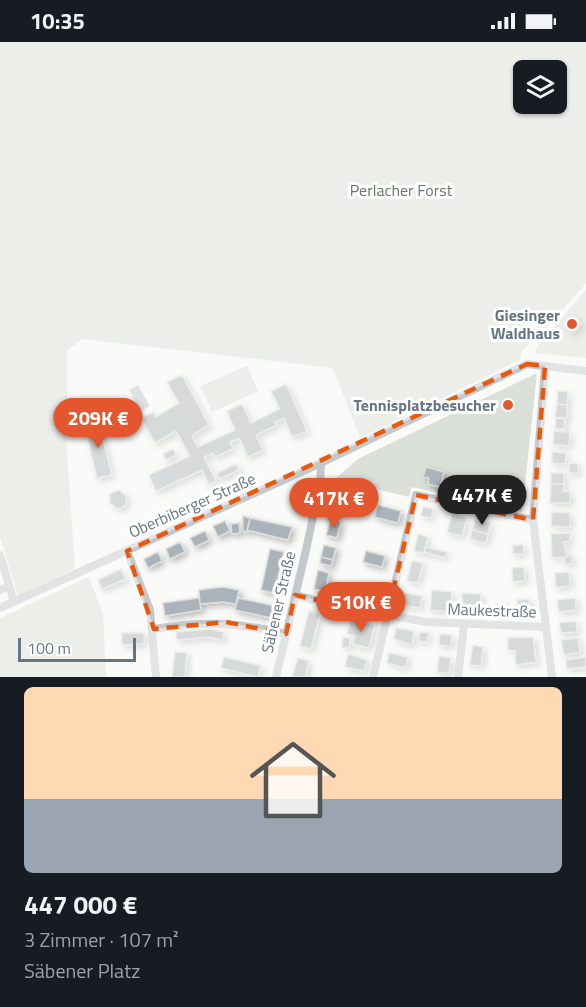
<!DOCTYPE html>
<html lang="de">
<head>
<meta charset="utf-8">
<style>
  :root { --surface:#171b24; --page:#242831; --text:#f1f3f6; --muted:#9ea1a6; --line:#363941; --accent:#e4572e }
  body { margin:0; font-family:"Titillium Web",sans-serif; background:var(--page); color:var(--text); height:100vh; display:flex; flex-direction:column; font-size:22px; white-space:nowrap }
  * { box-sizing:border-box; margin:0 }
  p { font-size:20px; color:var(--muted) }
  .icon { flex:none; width:33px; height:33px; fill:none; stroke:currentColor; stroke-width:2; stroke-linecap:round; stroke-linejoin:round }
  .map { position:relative; height:635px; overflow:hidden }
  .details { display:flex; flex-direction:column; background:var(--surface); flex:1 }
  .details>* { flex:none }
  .controls { position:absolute; left:513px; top:18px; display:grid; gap:12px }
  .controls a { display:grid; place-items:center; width:54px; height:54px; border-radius:9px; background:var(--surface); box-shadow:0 2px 4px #0004; font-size:30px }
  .scale { position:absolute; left:18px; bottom:15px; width:118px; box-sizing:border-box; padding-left:6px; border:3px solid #657683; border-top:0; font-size:16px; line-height:21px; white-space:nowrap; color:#657683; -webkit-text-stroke:4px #fff; paint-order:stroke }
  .price { position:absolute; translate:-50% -51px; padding:0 14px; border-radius:21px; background:var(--accent); color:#fff; font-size:20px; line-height:39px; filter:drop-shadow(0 2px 3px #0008) }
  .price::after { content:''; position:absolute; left:50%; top:36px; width:18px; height:14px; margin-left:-9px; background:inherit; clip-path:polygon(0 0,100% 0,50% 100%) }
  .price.on { background:#222; color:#fff }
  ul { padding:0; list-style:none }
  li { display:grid; align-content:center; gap:12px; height:318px; padding:0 24px }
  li+li { border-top:2px solid var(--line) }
  li span { display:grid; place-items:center; height:186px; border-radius:9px; color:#555 }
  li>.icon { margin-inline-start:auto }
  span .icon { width:108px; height:108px; fill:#fffc; stroke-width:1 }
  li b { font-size:26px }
  .status { display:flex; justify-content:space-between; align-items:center; height:42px; padding:0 30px; background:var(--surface); direction:ltr }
  .status svg { height:16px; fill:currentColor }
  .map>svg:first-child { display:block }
  .green { fill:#dadfd7; fill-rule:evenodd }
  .water { fill:#bbc7cb }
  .building { fill:#aab3b9; stroke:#dcdcda; stroke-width:1.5; filter:url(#shadow) }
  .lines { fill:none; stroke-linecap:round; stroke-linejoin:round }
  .minor { stroke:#c3c8cc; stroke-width:8 }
  .marked { fill:none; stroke:#e8590c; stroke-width:4.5; stroke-dasharray:12 8; stroke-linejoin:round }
  .poi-dot { fill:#e4572e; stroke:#fff; stroke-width:2 }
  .labels { text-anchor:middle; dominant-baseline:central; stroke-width:6; stroke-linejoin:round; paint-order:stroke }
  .park-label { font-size:16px; fill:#687a64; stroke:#fff }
  .poi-label { font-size:16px; font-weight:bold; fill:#657683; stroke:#fff; text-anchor:end }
  .street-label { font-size:16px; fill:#657683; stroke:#fff }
</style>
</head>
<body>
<div class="status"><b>10:35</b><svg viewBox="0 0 49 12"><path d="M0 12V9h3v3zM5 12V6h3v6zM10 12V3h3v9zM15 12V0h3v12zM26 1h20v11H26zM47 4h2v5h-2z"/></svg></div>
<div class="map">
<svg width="586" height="635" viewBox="0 0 586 635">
  <defs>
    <filter id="shadow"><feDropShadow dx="3" dy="3" stdDeviation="3" flood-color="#0004"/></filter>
  </defs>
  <rect width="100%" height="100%" fill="#fafaf8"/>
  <path class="green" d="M0 0H586V241L541 293 537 283 539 278 533 280 529 303 522 309 520 318 360 396 333 326 82 297 67 309V411L75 526 18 554 0 495ZM524 28H556V62H524Z
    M586 248V316L535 311 538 303Z
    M247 324 258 349 212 370 200 344Z
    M537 331 522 470 412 445 409 455 335 437 358 417Z
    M89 535 103 572 106 635H0V576Z"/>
  <path class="water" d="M138 343 150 364 141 369 129 348Z"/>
  <path class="building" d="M572 273 581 281 573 291 564 284Z
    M182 333 209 383 192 393 198 405 235 388 227 369 242 362 251 381 280 367 271 349 286 342 307 389 292 395 284 376 275 380 277 383 256 393 263 408 248 415 239 396 230 400 233 407 215 415 213 411 204 415 216 439 209 442 202 428 156 449 149 433 190 414 176 389 155 401 141 376 153 370 156 375 179 361 167 340Z
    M558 349 568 350 567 363 557 362Z
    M557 362 567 363V376L555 375Z
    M556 376 565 377 564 387 555 386Z
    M98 378 112 433 97 436 84 381Z
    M554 389 570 390 569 404 553 402Z
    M173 407 176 413 166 418 163 412Z
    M552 410 566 411 565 422 552 421Z
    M569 421 578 422V431H569Z
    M236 422 239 428 219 437 217 431Z
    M426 425 444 430 440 445 428 442 429 436 423 435Z
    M551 431H564V442H551Z
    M551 442H564L563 449 570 450V461H550Z
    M337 445 349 448 343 471 332 468Z
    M119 448 126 454V463L118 467 110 461V452Z
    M378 463 401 469 398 481 375 475Z
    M423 465 433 467 431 476 421 474Z
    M552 470 570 471V485L551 484Z
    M452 472 467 476 462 494 447 490Z
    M243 474 250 476 247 490 243 489Z
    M250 476 292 485 288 498 247 488Z
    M331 477 341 480 337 496 326 493Z
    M475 477 491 481 488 492 472 488Z
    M225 479 230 489 218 495 213 484Z
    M239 481 240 491 232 492 231 482Z
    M472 488 488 492 486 501 470 497Z
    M205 489 209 498 195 505 190 496Z
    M570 491V499L564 500 567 515 552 516 551 492Z
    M418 492 428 495 424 511 414 509Z
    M180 500 185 510 170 517 166 507Z
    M324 503 336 506 333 518 321 515Z
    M513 503H523L524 512H513Z
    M425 505 447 510 445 516 424 510Z
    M270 507 284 510 274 551 261 548Z
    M366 509 385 514 382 525 363 520Z
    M158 510 162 519 148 526 144 517Z
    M572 513V522H565L564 515Z
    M321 515 333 518 331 524 320 521Z
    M412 519 423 521 418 541 407 539Z
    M524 525 525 539 513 540 512 526Z
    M121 527 126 537 102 547 98 538Z
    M318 528 329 531 325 549 314 547Z
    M569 530 570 544 556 545 555 531Z
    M223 545 239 548 236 562 223 560 200 562 199 548Z
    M356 545 368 547 366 558 354 556Z
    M368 547 380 549 378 560 366 558Z
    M432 548 452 550 450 570 430 568Z
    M404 551 422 554 420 566 403 563Z
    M462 551 481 552 480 572 462 571Z
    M199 556 201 568 165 574 163 561Z
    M238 556 275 564 272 576 235 568Z
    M575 556 576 568 559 570 557 558Z
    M529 557 530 572 518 573 517 558Z
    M497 562 509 563 508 572 497 571Z
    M309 569 320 572 311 607 300 604Z
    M351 577 375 583 369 606 353 602 355 594 347 592Z
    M576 579 577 590 561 591 559 581Z
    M396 586 414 589 412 603 394 597Z
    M208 587 224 590 223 598 208 595 177 598 176 590Z
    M420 590 429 591 427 600 418 599Z
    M122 591H144V602L122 603Z
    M440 592 452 593 451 604 439 603Z
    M343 595 350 596 349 606 342 605Z
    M533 595 536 620 516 623 515 609 508 608V596Z
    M578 596 580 610 564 613 561 598Z
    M473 603 483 605 481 624 470 623Z
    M175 610 187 611 185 635H172Z
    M389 611 408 615 405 626 387 621Z
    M348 612 367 618 364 629 345 625Z
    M439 614 451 616 449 631 437 630Z
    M224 615 261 624 258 635 221 626Z
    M586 615V625L567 627 566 618Z
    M298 616 309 619 305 635H292Z"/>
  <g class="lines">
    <path class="minor" d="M545 324 533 478 552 635
      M127 509 150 568 156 635
      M0 513 14 560
      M0 548 9 544
      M295 553 346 566 427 580 546 585
      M0 566 321 421 527 322 586 329
      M154 587C203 579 238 580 286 592
      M276 635 306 508 320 442 321 421
      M373 635 416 453 533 478
      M458 635 464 583"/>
  </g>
  <path d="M0 0H586V635H0ZM527 322 545 324 533 478 416 453 387 574 295 553 286 592 226 580 154 587 127 509Z" fill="#fafaf8" fill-opacity=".55" fill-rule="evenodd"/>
  <path class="marked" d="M527 322 545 324 533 478 416 453 387 574 295 553 286 592 226 580 154 587 127 509Z"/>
  <g class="poi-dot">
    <circle cx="572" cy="282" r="6"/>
    <circle cx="508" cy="363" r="6"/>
  </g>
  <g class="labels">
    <g class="park-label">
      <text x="401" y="148">Perlacher Forst</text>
    </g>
    <g class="poi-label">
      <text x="560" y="273">Giesinger<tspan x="560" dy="18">Waldhaus</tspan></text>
      <text x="496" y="363">Tennisplatzbesucher</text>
    </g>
    <g class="street-label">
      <text transform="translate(192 463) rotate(-24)">Oberbiberger Straße</text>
      <text transform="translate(278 560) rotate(-77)">Säbener Straße</text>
      <text transform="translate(492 568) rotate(2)">Maukestraße</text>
    </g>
  </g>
</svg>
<div class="controls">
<a><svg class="icon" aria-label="layers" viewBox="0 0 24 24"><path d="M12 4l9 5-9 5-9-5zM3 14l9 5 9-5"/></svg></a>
</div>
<div class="scale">100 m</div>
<b class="price" style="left:98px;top:407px">209K €</b>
<b class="price on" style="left:482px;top:484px">447K €</b>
<b class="price" style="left:334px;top:487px">417K €</b>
<b class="price" style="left:361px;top:591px">510K €</b>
</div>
<section class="details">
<ul>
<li><span style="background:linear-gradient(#ffd9b3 60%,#9aa5b1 0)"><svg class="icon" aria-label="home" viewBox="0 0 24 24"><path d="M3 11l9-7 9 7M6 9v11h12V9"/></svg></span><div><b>447 000 €</b><p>3 Zimmer · 107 m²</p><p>Säbener Platz</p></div></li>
</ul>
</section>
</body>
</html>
